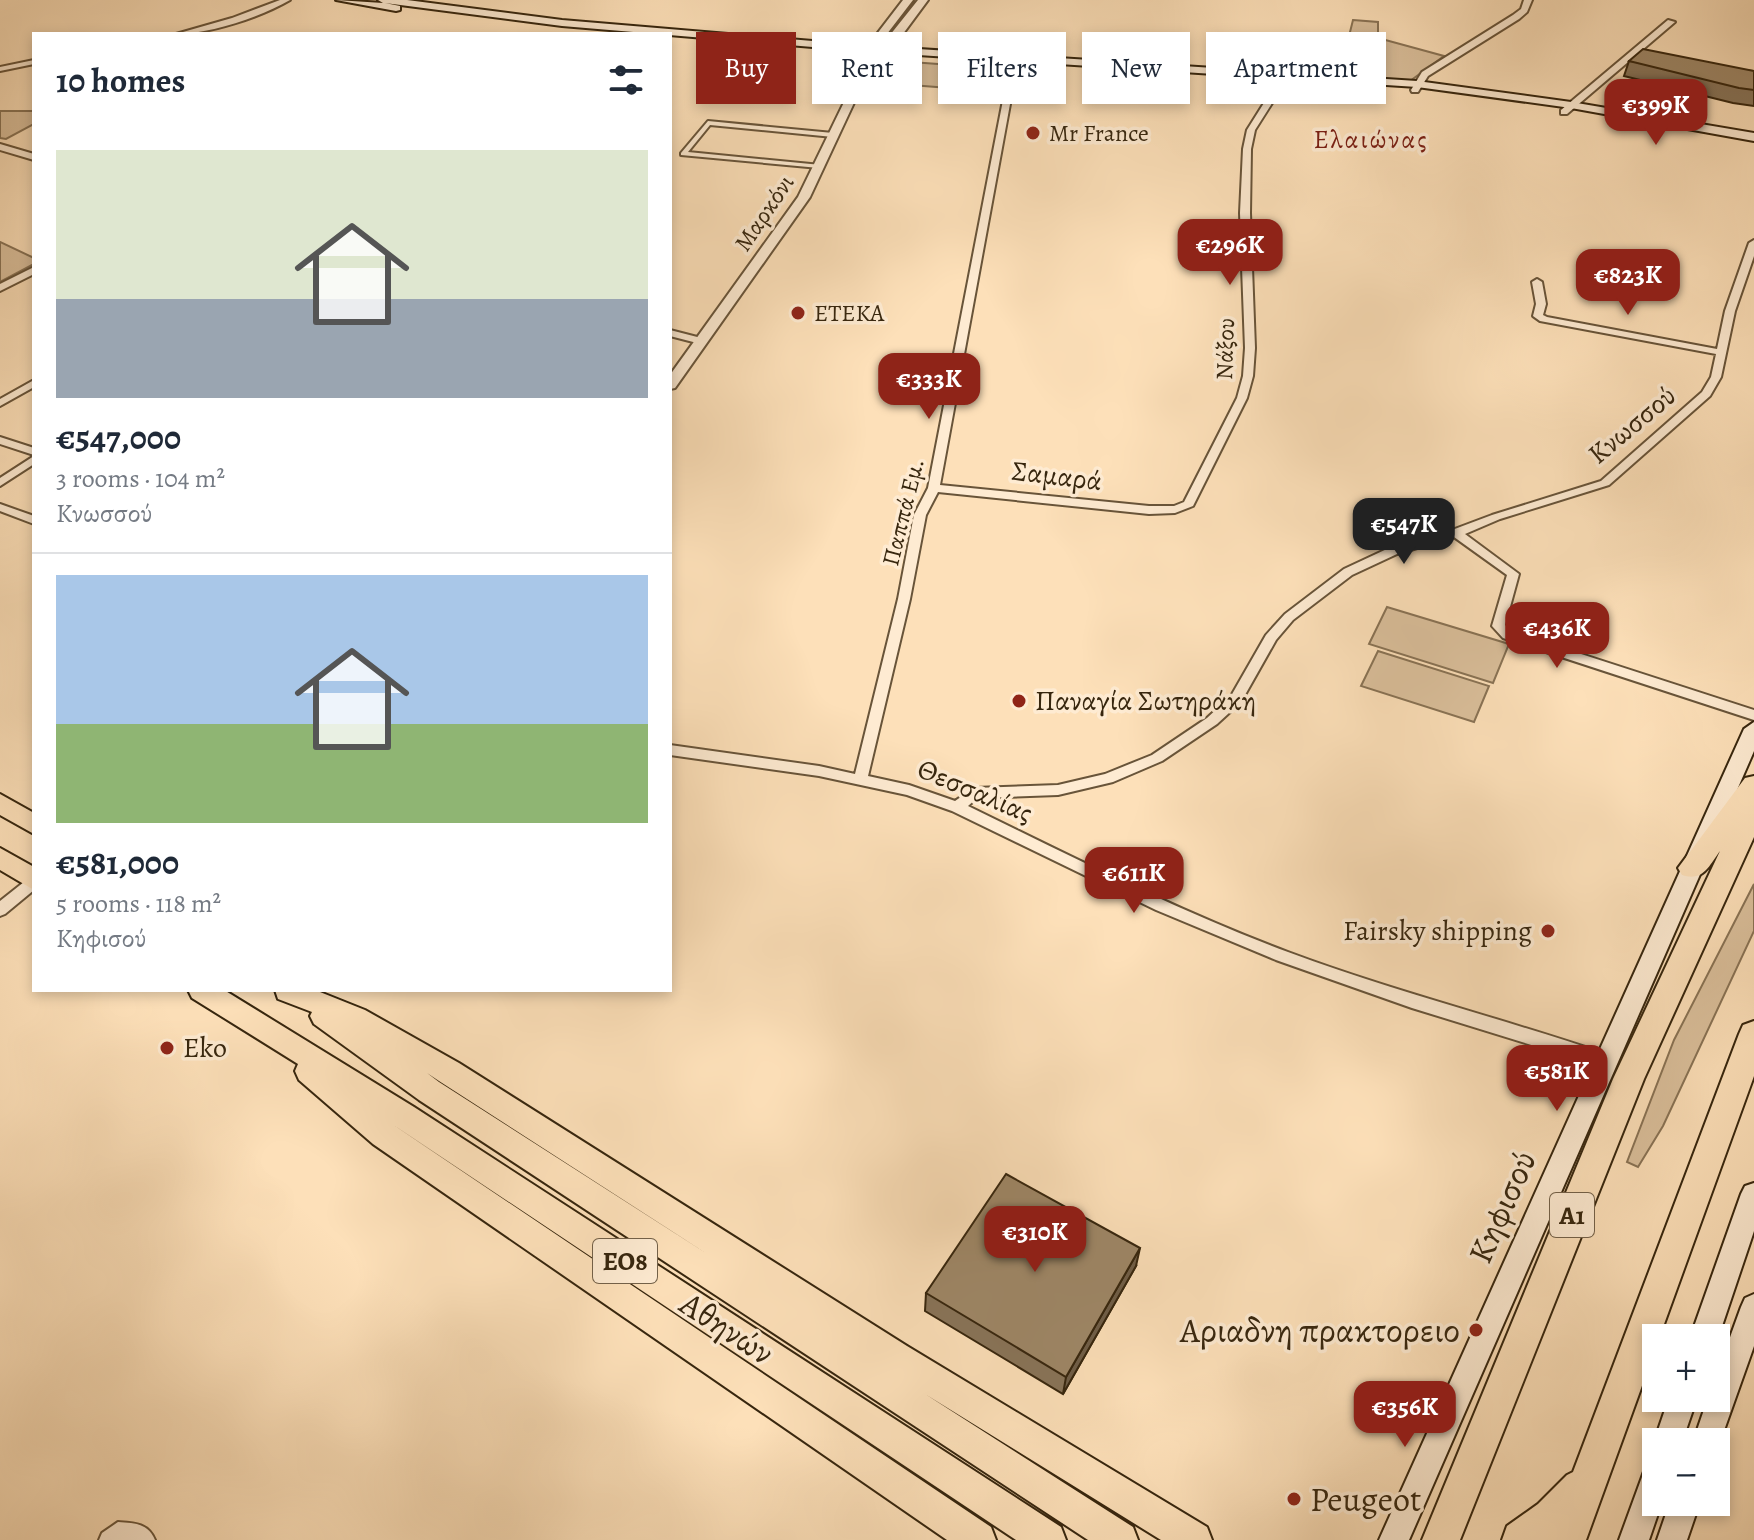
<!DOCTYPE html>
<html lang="en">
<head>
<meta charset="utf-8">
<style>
  :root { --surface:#fff; --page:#f6f6f7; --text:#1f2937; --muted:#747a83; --line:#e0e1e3; --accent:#8f2418 }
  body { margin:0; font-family:Alegreya,serif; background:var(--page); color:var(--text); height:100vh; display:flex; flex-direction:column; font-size:30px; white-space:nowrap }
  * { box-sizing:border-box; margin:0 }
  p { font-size:26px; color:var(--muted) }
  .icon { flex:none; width:44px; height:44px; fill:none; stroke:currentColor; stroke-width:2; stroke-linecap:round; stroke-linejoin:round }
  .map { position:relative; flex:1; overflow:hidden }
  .panel { position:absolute; left:32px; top:32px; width:640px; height:960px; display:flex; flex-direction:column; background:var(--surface); border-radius:0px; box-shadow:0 4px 12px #0003 }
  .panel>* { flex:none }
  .banner { position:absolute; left:696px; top:32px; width:760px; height:72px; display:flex; gap:16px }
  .fabs { position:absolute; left:1642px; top:1324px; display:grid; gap:16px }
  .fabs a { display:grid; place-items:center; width:88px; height:88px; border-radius:0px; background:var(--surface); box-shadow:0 4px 12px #0003; font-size:40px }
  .price { position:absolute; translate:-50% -68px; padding:0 18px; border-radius:16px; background:var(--accent); color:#fff; font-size:26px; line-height:52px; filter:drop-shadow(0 2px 4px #0008) }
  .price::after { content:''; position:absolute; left:50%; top:48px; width:24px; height:18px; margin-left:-12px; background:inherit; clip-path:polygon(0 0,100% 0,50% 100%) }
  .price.current { background:#222; color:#fff }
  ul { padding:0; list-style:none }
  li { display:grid; align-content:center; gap:16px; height:424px; padding:0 24px }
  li+li { border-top:2px solid var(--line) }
  li span { display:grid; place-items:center; height:248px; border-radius:0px; color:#555 }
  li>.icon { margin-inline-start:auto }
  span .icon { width:144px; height:144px; fill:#fffc; stroke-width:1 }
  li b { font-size:34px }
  h2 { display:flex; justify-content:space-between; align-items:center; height:96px; padding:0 24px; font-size:34px }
  .pill { padding:0 28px; border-radius:0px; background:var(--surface); box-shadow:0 4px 12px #0003; font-size:28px; line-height:72px }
  .pill.current { background:var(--accent); color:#fff }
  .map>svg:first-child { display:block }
  .green { fill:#dbc09c; stroke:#897355; stroke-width:2 }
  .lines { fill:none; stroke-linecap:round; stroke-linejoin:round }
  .pedestrian-casing { stroke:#685439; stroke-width:4 }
  .minor-casing { stroke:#685439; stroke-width:4 }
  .tertiary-casing { stroke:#685439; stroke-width:4 }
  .secondary-casing { stroke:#37260e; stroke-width:4 }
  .trunk-casing { stroke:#37260e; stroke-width:4 }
  .motorway-casing { stroke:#37260e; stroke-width:4 }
  .pedestrian { fill:#feebd2; fill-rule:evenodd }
  .minor { fill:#feebd2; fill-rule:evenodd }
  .tertiary { fill:#feebd2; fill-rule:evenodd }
  .secondary { fill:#feebd2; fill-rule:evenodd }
  .trunk { fill:#fde0b9; fill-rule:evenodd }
  .motorway { fill:#fde0b9; fill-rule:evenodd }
  .wall { fill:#887459; stroke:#37260e; stroke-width:2 }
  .shaded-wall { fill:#6f5e48; stroke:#37260e; stroke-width:2 }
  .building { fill:#9e8767; stroke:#37260e; stroke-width:2 }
  .poi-dot { fill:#8f2418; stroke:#feebd2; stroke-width:3 }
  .labels { text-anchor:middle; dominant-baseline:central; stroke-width:7; stroke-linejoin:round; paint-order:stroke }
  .far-poi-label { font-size:24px; fill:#37260e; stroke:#feebd2; text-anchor:start }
  .far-street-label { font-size:24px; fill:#37260e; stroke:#feebd2 }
  .far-neighbourhood-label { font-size:26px; letter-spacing:2px; fill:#7a1f14; stroke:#feebd2 }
  .shield { fill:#feebd2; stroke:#736149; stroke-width:2 }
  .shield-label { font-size:26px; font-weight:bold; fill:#37260e }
  .street-label { font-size:28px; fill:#37260e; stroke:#feebd2 }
  .poi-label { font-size:28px; fill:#37260e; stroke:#feebd2; text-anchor:start }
  .near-street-label { font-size:34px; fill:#37260e; stroke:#feebd2 }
  .near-poi-label { font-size:34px; fill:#37260e; stroke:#feebd2; text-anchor:end }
</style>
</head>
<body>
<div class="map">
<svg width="1754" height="1540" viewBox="0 0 1754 1540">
  <rect width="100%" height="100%" fill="#fde0b9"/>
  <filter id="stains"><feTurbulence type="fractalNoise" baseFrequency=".0025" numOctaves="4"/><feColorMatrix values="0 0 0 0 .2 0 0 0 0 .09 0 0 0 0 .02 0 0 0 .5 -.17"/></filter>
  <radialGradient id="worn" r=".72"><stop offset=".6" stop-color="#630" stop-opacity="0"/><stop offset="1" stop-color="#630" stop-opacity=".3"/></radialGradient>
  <path class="green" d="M1353 20 1378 22V38L1444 56 1410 81 1339 76Z
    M884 60 1005 69 1000 92 873 82Z
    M0 111H34V124L6 139 0 138Z
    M0 242 34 258V264L0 282Z
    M1387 607 1509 644 1493 683 1369 644Z
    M1378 651 1489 686 1474 722 1361 686Z
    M1754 884V931L1663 1126 1638 1167 1627 1162 1674 1040Z"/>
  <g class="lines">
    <g class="pedestrian-casing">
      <path id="pedestrian" d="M708 121 833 133 836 135 833 137 710 125 688 152 821 165 822 166 819 168 681 155V153Z"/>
    </g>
    <g class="minor-casing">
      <path id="minor" d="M280 0H290C261 17 209 34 176 34L232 18Z
        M1524 0H1532L1527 12 1519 19 1428 76 1418 92H1412L1411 90 1422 72 1513 15 1521 9Z
        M1668 20 1675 22 1567 114H1561V110Z
        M34 60V64L0 71V67Z
        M1010 64 1017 66 940 485 1149 506H1174L1184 502 1237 398 1243 376 1245 348 1240 213 1243 149 1247 130 1279 79 1286 81 1255 130 1251 149 1250 213 1255 348 1253 376 1247 398 1193 506 1175 513 1149 514 938 492 926 515 910 599 868 776 909 785 955 801 974 788 1058 785 1105 774 1152 755 1207 718 1231 696 1266 635 1285 614 1344 569 1389 548 1452 530 1492 515 1601 481 1702 392 1711 377 1716 354 1540 321 1533 316 1536 304 1532 282 1537 279 1542 282 1546 304 1543 315 1547 317 1717 349 1725 311 1749 243 1754 240V256L1735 311 1721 377 1710 396 1609 485 1500 519 1465 534 1519 574 1505 625 1513 632 1754 710V720L1503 638 1492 626 1507 575 1454 537 1397 554 1352 575 1293 620 1276 640 1241 702 1217 724 1162 761 1113 782 1058 795 977 798 968 806C1073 857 1178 911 1288 952 1395 992 1505 1019 1612 1056L1614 1061 1612 1066 1606 1068 1412 1008 1276 960 1156 910 952 811 907 795 819 776 670 755V745L819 766 855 774 898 599 914 515 928 488Z
        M0 144 34 154V160L0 150Z
        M34 267V274L0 291V284Z
        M670 330 705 339 706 341 701 344 670 336Z
        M34 380V387L0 406V399Z
        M0 437 34 448V455L0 444Z
        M34 456V464L0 486V478Z
        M0 504 34 516V524L0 511Z
        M34 876V890L5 914 0 916V901L29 878Z
        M118 1522C134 1523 148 1523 155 1540H99L102 1533Z"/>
    </g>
    <g class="tertiary-casing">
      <path id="tertiary" d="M903 0H913L880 43 882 45 918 0H928L894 46 885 52 859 92 810 197 675 388 670 389V375L798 197 849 92 876 50 870 43Z"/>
    </g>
    <g class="secondary-casing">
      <path id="secondary" d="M336 0 383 3 378 0H407L562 20 872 46 1417 81 1571 102 1754 133V141L1571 108 1417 87 872 52 562 26 385 3 400 6V10L396 11Z
        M1754 722V751L1409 1540H1379L1744 729Z
        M1754 1183V1231L1718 1338 1716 1342V1338H1690L1741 1194 1745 1186Z
        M1754 1294V1346L1716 1453V1442H1693L1708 1398H1716V1376L1741 1307 1745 1298Z
        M1669 1398H1697L1682 1442H1656V1447L1654 1442Z
        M1656 1462V1502H1662L1649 1540H1619L1646 1466Z
        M1670 1502H1700L1687 1540H1657Z"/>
    </g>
    <g class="trunk-casing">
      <path id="trunk" d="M0 794 34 813V834L0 815Z
        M0 848 34 867V890L0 870Z
        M188 990H224L414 1107 1061 1527 1066 1540H1016L389 1122 991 1527 996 1540H947L373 1144 299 1080 295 1071 298 1064 192 998Z
        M275 990H315L365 1010 459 1063 907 1346 1207 1527 1212 1540H1161L925 1394 1133 1527 1138 1540H1088L419 1100 314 1024 310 1016 312 1012 278 999ZM427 1073 439 1081 712 1257 439 1082Z"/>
    </g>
    <g class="motorway-casing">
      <path id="motorway" d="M1754 776V837L1644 1079 1460 1540H1422L1613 1079 1720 851C1709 866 1703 882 1682 875L1678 868 1745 778Z
        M1754 1021V1076L1659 1338H1656V1347L1586 1540H1502L1507 1526 1538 1504 1567 1475 1573 1472 1739 1034 1743 1025Z"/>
    </g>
    <use href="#pedestrian" class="pedestrian"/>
    <use href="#minor" class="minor"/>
    <use href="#tertiary" class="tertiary"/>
    <use href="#secondary" class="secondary"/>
    <use href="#trunk" class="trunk"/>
    <use href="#motorway" class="motorway"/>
  </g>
  <path class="wall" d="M1629 61 1754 71V106L1733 103 1624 76Z
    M1136 1266 1063 1394 925 1311 926 1293Z"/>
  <path class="shaded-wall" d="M1140 1248 1136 1266 1063 1394 1066 1377Z"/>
  <path class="building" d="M1643 49 1754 71V90L1739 88 1629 61Z
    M1006 1174 1140 1248 1066 1377 926 1293Z"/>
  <g class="poi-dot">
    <circle cx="1033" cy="133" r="8"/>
    <circle cx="798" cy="313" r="8"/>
    <circle cx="1019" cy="701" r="8"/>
    <circle cx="1548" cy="931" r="8"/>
    <circle cx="167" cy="1048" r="8"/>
    <circle cx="1476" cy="1330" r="8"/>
    <circle cx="1294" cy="1499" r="8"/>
  </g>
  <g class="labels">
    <g class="far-poi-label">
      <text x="1049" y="133">Mr France</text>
      <text x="814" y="313">ΕΤΕΚΑ</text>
    </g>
    <g class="far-street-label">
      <text transform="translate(764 213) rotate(-56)">Μαρκόνι</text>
      <text transform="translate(1225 349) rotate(-88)">Νάξου</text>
      <text transform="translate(903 512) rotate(-76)">Παππά Εμ.</text>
    </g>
    <g class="far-neighbourhood-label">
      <text x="1371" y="139">Ελαιώνας</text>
    </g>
    <g class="shield">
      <rect x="1550" y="1193" width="44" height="44" rx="6"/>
      <rect x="593" y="1239" width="64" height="44" rx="6"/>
    </g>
    <g class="shield-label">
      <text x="1572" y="1215">Α1</text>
      <text x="625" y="1261">ΕΟ8</text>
    </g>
    <g class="street-label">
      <text transform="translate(1632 425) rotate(-40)">Κνωσσού</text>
      <text transform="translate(1057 476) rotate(7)">Σαμαρά</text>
      <text transform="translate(975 791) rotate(23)">Θεσσαλίας</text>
    </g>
    <g class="poi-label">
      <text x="1035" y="701">Παναγία Σωτηράκη</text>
      <text x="1532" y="931" text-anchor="end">Fairsky shipping</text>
      <text x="183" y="1048">Eko</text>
    </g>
    <g class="near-street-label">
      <text transform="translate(1502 1207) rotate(-66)">Κηφισού</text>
      <text transform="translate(727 1328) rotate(33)">Αθηνών</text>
    </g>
    <g class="near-poi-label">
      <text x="1460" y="1330">Αριαδνη πρακτορειο</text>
      <text x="1310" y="1499" text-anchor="start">Peugeot</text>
    </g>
  </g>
  <rect width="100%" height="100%" filter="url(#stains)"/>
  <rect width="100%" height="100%" fill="url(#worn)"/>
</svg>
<div class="fabs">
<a>+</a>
<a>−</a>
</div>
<b class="price" style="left:1656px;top:147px">€399K</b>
<b class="price" style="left:1230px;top:287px">€296K</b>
<b class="price" style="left:1628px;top:317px">€823K</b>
<b class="price" style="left:929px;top:421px">€333K</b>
<b class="price current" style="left:1404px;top:566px">€547K</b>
<b class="price" style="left:1557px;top:670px">€436K</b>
<b class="price" style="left:1134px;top:915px">€611K</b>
<b class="price" style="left:1557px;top:1113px">€581K</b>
<b class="price" style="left:1035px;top:1274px">€310K</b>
<b class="price" style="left:1405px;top:1449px">€356K</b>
<div class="banner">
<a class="pill current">Buy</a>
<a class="pill">Rent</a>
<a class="pill">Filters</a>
<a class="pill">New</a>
<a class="pill">Apartment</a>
</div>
<section class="panel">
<h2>10 homes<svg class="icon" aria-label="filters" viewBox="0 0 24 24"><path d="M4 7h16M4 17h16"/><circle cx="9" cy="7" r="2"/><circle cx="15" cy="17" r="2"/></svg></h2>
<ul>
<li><span style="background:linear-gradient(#dfe7d0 60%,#9aa5b1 0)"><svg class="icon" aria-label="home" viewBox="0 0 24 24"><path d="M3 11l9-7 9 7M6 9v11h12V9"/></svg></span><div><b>€547,000</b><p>3 rooms · 104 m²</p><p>Κνωσσού</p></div></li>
<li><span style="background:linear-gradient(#a9c7e8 60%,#8fb573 0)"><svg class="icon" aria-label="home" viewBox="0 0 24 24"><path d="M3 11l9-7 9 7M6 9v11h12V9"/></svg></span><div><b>€581,000</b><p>5 rooms · 118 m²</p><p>Κηφισού</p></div></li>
</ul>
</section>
</div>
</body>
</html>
